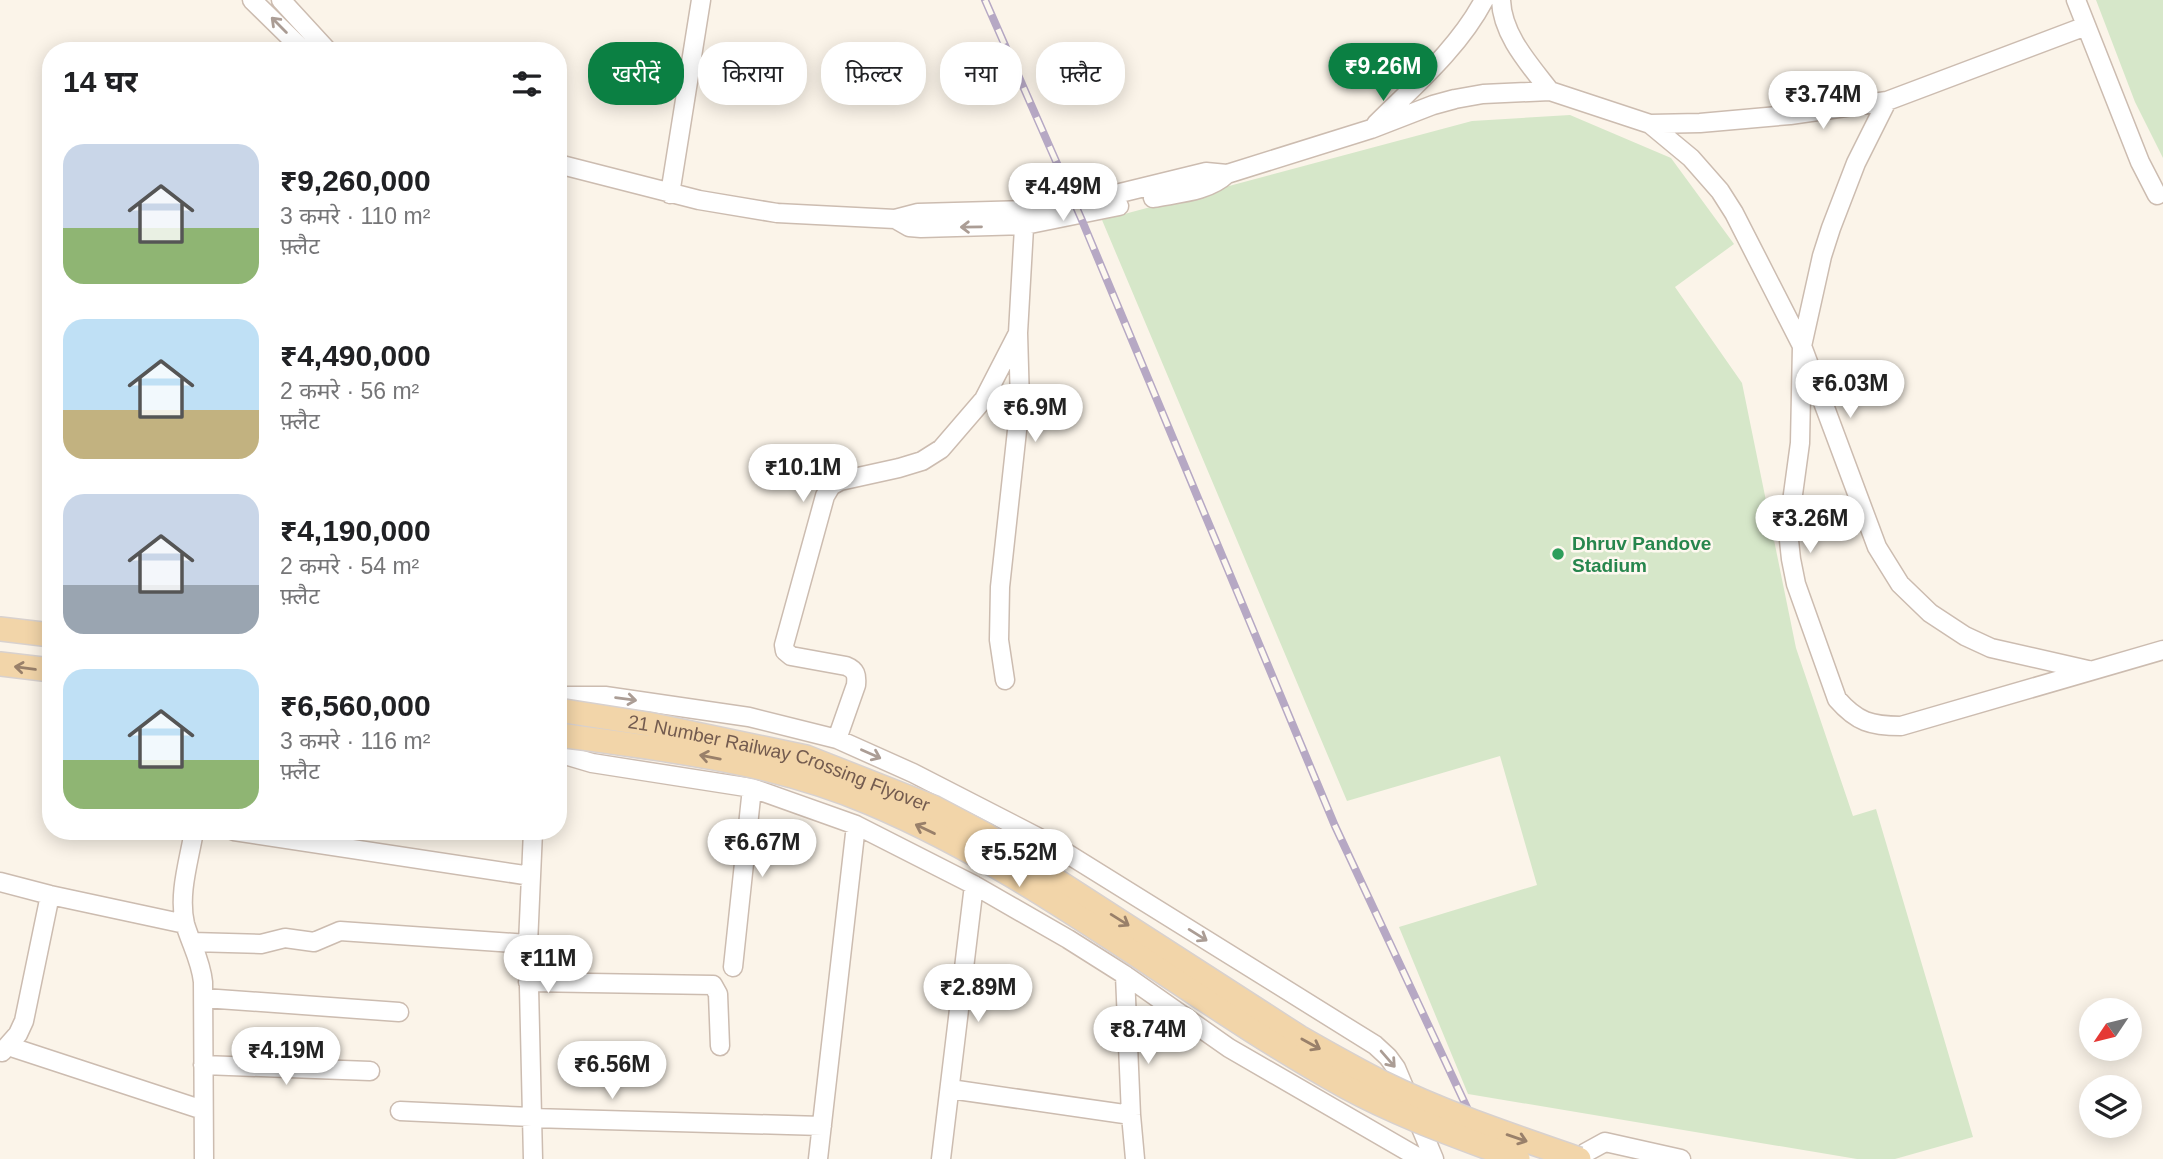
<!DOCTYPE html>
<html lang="hi">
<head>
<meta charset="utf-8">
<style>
  :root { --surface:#fff; --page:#f2f2f2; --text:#202124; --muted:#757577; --accent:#0b8043 }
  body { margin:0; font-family:Helvetica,"Noto Sans Devanagari",sans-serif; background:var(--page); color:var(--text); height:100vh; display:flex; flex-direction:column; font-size:26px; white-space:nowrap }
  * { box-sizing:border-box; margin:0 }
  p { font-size:23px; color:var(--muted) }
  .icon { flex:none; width:38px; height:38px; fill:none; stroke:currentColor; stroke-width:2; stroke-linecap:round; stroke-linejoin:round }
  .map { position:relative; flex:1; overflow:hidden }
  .drawer { position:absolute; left:42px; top:42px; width:525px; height:798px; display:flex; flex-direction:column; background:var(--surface); border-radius:28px; box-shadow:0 4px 18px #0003 }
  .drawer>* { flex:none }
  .top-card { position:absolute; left:588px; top:42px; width:665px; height:63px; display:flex; gap:14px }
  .needle { width:46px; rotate:235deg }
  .controls { position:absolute; left:2079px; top:998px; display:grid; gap:14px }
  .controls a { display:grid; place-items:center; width:63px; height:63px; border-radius:50%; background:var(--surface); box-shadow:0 4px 18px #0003; font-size:35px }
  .price { position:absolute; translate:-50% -60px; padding:0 16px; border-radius:24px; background:#fff; color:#222; font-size:23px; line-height:46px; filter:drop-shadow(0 2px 4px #0008) }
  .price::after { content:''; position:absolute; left:50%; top:42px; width:21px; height:16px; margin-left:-10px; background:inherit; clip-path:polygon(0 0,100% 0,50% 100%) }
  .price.on { background:var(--accent); color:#fff }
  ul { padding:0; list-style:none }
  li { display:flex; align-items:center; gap:21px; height:175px; padding:0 21px }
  li span { display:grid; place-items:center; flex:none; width:196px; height:140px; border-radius:21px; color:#555 }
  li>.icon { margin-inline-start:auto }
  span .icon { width:84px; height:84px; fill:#fffc; stroke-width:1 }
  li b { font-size:30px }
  h2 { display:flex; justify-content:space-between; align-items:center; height:84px; padding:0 21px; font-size:30px }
  .chip { padding:0 24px; border-radius:28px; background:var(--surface); box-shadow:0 4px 18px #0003; font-size:24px; line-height:63px }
  .chip.on { background:var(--accent); color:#fff }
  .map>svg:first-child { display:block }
  .green { fill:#d6e7c9 }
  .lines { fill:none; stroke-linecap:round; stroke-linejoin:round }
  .minor-casing { stroke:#ccbcb0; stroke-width:21 }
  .major-casing { stroke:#d8d1ce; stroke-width:26 }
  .minor { stroke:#fff; stroke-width:18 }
  .major { stroke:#f2d5a9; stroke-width:23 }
  .rail-casing { stroke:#b6a8c4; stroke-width:8 }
  .rail { stroke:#fdf8ef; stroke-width:5; stroke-dasharray:16; stroke-linecap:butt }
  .major-bridge-casing { stroke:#d8d1ce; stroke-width:26; stroke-linecap:butt }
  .major-bridge { stroke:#f2d5a9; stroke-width:23 }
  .oneway { stroke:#ab9d95 }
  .oneway2 { stroke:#99806a }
  .leisure-dot { fill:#2e9e5b; stroke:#fdf8ef; stroke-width:2.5 }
  .labels { text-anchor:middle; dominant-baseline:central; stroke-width:5; stroke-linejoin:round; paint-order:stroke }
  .leisure-label { font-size:19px; font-weight:bold; fill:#27864d; stroke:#fdf8ef; text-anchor:start }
  .street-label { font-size:19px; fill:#735b4f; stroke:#fdf8ef }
</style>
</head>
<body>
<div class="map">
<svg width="2163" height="1159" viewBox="0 0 2163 1159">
  <rect width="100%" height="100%" fill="#fbf4e9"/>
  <path class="green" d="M2096 0H2163V158L2135 102Z
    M1570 115 1671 158 1734 244 1675 287 1742 383 1796 648 1853 816 1876 809 1973 1137 1895 1159H1857L1468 1094 1399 927 1537 885 1500 756 1347 801 1102 220 1472 121Z"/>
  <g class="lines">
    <g class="minor-casing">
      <path id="minor" d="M252 0 304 51
        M281 0 328 51
        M1501 0C1502 35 1530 65 1550 91
        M2076 0 2140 162 2157 195
        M1887 101 1856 163 1831 228 1822 256 1802 346 1800 443 1788 531 1791 559 1796 584 1837 699C1857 722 1871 726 1901 726L2163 650
        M1376 124C1414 86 1458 49 1484 0
        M1650 124 1691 158 1720 191 1734 213 1802 346 1877 547 1900 584 1930 613 1965 636 1991 648 2088 670
        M558 164 699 200 777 213 895 219 918 213 1025 210 1116 194 1206 172 1227 174 1371 129 1433 105 1455 99 1483 94 1550 91 1650 124 1700 123 1790 115 1887 101 2086 26
        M670 194 701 0
        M1153 198C1178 193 1208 192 1227 174
        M895 219 909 227 921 228 1025 225 1119 206
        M1005 680 999 640 1000 587 1020 403 1018 333 1025 210
        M558 696H605L749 717 837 739 913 773 1055 846 1375 1045 1388 1057 1396 1068 1434 1159
        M837 739 856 685C857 675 856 670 846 666L791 656 785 651 784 645 825 496 831 486 840 481 899 468 922 461 941 449 984 399 1018 333
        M558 753 592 763 752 788 856 825 974 885 1068 939 1125 975 1229 1048 1421 1159
        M194 831C189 861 178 894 185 924 191 944 201 961 203 982L204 1159
        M234 831 531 876
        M533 831 528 944 533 1159
        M0 882 50 895 185 924
        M192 942 261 944 285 938 314 942 340 931 528 944
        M733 967 752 788
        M1125 975 1131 1115 1135 1159
        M528 982 713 985 718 994 720 1046
        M204 998 399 1012
        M8 1046 203 1110
        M2 1052 18 1034 24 1021 50 895
        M203 1065 370 1071
        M950 1089 1131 1115
        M400 1111 532 1117V1118L822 1126
        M818 1159 856 825
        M941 1159 974 885
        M1583 1159 1585 1153 1605 1142 1681 1159"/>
    </g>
    <g class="major-casing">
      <path id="major" d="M0 629 51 635
        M0 664 51 670"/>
    </g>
    <use href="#minor" class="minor"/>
    <use href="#major" class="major"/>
    <g class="rail-casing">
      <path id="rail" d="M985 0 1081 218 1335 826 1491 1159"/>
    </g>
    <use href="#rail" class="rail"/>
    <g class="major-bridge-casing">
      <g id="major-bridge">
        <path id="s1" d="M558 710 648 724 806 757 933 807 986 835 1299 1037C1327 1053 1355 1069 1383 1083 1446 1114 1513 1136 1579 1159"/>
        <path d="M558 735C664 749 771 761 870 803 1041 875 1184 997 1346 1087 1401 1117 1460 1137 1518 1159"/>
      </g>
    </g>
    <use href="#major-bridge" class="major-bridge"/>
  </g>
  <defs><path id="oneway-shaft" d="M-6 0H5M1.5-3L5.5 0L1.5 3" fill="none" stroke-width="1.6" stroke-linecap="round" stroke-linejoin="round" transform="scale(1.75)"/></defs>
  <g class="oneway">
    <use href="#oneway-shaft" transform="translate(279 25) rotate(-135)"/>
    <use href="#oneway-shaft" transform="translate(971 227) rotate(179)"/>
    <use href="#oneway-shaft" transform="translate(626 699) rotate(7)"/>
    <use href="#oneway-shaft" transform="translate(871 754) rotate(24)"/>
    <use href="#oneway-shaft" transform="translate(1198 935) rotate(32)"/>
    <use href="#oneway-shaft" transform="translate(1388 1059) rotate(49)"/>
  </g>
  <g class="oneway2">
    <use href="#oneway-shaft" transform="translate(25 668) rotate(-172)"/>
    <use href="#oneway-shaft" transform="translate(710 757) rotate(-169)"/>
    <use href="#oneway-shaft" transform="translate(925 829) rotate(-154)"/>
    <use href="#oneway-shaft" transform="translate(1120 920) rotate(32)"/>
    <use href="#oneway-shaft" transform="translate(1311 1044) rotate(29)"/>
    <use href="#oneway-shaft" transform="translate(1517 1138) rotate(19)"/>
  </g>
  <circle class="leisure-dot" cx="1558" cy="554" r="7"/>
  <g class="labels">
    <g class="leisure-label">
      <text x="1572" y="543">Dhruv Pandove<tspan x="1572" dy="22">Stadium</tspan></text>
    </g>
    <g class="street-label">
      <text stroke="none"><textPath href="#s1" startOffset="228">21 Number Railway Crossing Flyover</textPath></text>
    </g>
  </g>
</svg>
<div class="controls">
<a><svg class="needle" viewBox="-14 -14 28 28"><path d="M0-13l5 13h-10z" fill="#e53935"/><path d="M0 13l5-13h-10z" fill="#757577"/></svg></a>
<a><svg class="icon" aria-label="layers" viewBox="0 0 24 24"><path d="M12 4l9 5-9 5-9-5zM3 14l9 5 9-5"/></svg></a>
</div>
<b class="price on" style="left:1383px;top:103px">₹9.26M</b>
<b class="price" style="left:1823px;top:131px">₹3.74M</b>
<b class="price" style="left:1063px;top:223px">₹4.49M</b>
<b class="price" style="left:1850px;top:420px">₹6.03M</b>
<b class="price" style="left:1035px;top:444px">₹6.9M</b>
<b class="price" style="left:803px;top:504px">₹10.1M</b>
<b class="price" style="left:1810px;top:555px">₹3.26M</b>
<b class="price" style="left:762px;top:879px">₹6.67M</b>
<b class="price" style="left:1019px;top:889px">₹5.52M</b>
<b class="price" style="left:548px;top:995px">₹11M</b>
<b class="price" style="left:978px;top:1024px">₹2.89M</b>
<b class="price" style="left:1148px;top:1066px">₹8.74M</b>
<b class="price" style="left:286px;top:1087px">₹4.19M</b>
<b class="price" style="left:612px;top:1101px">₹6.56M</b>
<div class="top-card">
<a class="chip on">खरीदें</a>
<a class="chip">किराया</a>
<a class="chip">फ़िल्टर</a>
<a class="chip">नया</a>
<a class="chip">फ़्लैट</a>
</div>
<section class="drawer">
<h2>14 घर<svg class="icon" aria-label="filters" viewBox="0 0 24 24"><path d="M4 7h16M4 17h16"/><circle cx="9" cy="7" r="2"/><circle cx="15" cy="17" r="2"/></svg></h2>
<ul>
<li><span style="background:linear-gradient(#c9d6e8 60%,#8fb573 0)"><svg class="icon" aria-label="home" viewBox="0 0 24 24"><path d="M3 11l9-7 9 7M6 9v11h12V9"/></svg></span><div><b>₹9,260,000</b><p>3 कमरे · 110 m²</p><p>फ़्लैट</p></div></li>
<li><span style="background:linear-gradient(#bfe0f5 65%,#c2b280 0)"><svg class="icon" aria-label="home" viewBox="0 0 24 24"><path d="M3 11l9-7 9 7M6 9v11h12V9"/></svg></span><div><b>₹4,490,000</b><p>2 कमरे · 56 m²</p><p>फ़्लैट</p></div></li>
<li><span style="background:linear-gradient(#c9d6e8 65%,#9aa5b1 0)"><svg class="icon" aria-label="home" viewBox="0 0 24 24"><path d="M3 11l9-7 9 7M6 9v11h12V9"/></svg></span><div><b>₹4,190,000</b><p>2 कमरे · 54 m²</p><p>फ़्लैट</p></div></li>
<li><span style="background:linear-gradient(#bfe0f5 65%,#8fb573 0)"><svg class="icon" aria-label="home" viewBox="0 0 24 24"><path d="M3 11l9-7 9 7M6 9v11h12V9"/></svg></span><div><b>₹6,560,000</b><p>3 कमरे · 116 m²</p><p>फ़्लैट</p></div></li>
</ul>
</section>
</div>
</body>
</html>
